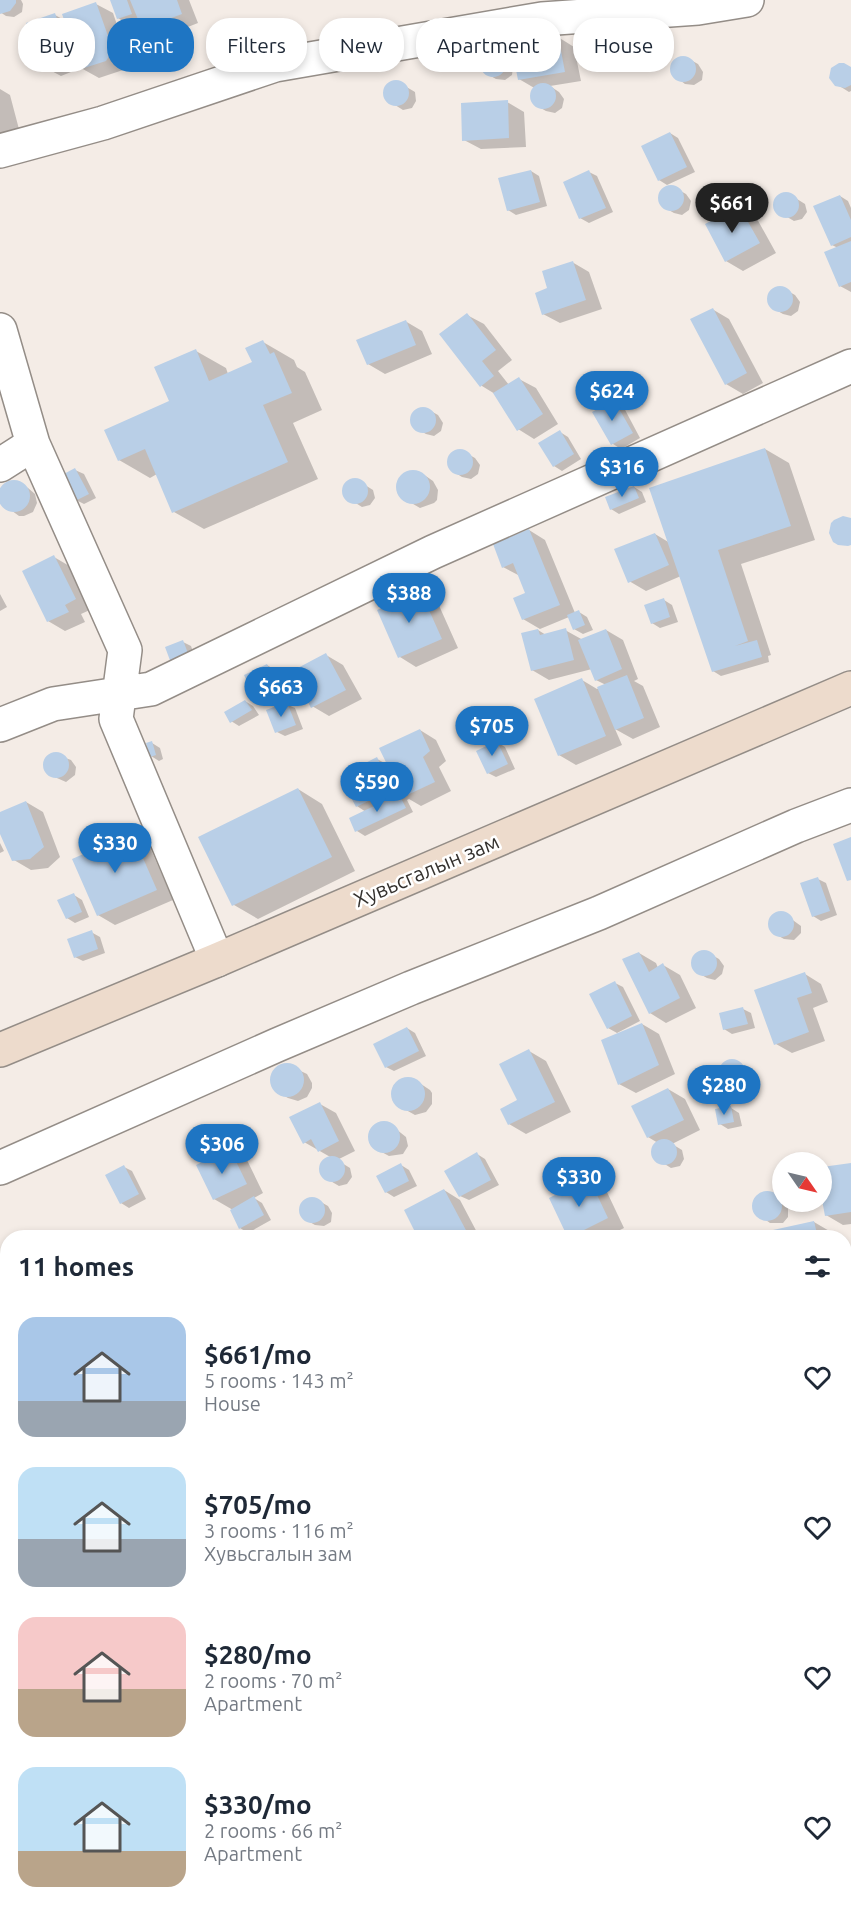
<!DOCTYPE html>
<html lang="en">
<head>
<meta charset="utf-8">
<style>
  :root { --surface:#fff; --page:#f2f2f3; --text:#1f2937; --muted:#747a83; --accent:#1e75c3 }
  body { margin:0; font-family:Ubuntu,sans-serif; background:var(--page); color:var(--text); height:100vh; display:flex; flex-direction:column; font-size:22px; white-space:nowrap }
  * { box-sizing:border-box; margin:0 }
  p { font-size:20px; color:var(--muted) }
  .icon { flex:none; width:33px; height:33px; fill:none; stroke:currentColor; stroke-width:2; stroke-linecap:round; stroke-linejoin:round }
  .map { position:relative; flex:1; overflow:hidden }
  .drawer { position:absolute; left:0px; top:1230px; width:852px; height:684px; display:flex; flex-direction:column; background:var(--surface); border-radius:24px 24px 0 0; box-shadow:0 3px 9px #0003 }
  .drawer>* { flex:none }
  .guide { position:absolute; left:18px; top:18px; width:816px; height:54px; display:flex; gap:12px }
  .needle { width:39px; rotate:124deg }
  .controls { position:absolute; left:772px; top:1152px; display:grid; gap:12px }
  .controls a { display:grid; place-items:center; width:60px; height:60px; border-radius:50%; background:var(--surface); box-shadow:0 3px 9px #0003; font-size:30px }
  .price { position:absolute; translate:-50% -51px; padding:0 14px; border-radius:21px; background:var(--accent); color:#fff; font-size:20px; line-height:39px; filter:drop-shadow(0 2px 3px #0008) }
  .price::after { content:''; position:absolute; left:50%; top:36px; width:18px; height:14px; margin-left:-9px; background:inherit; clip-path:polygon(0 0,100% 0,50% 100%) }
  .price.selected { background:#222; color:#fff }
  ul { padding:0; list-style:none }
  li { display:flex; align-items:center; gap:18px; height:150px; padding:0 18px }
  li span { display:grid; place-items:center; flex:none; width:168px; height:120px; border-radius:18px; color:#555 }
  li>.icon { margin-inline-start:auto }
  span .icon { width:72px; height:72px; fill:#fffc; stroke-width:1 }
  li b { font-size:26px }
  h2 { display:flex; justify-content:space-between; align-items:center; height:72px; padding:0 18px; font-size:26px }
  .tag { padding:0 21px; border-radius:24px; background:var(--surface); box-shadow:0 3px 9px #0003; font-size:21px; line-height:54px }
  .tag.selected { background:var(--accent); color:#fff }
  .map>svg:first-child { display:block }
  .shadow { fill:#0003 }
  .building { fill:#b9cfe7 }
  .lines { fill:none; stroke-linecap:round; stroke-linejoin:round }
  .street-casing { stroke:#948d87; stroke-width:36 }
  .secondary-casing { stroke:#948d87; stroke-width:36 }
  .street { stroke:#fff; stroke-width:33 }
  .secondary { stroke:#eddbcc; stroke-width:33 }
  .labels { text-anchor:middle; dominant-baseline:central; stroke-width:5; stroke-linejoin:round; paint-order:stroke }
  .street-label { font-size:21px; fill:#34312e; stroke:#fff }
</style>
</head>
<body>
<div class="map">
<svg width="851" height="1914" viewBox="0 0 851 1914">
  <rect width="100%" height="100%" fill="#f4ece6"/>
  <path class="shadow" d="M0 0H21L23 4 22 12 14 17 6 16 0 12Z
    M111 0H189L198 23 160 38 143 28 139 18 126 23 118 18Z
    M96 4 113 13 129 60 123 70 99 78 81 68 61 76 44 67 55 15 66 21Z
    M558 37 574 47 581 81 550 86 559 92 564 99 562 108 555 113 546 111 537 106 532 99 536 89 519 79Z
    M152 52 161 57 164 68 154 71 146 66Z
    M491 53 500 55 508 60 513 67 512 75 505 80 496 79 487 74 482 66 483 58Z
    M680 58 689 59 698 64 703 72 702 80 694 85 685 84 677 78 672 71 673 62Z
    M851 68V91L849 92 833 82Z
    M398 82 415 92 416 101 412 108 403 110 387 100 385 91 390 84Z
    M0 89 10 95 20 133 0 139Z
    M507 102 524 112 526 147 481 149 464 140Z
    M670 133 678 138 695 172 667 185 659 180Z
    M531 171 539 176 547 206 516 215 508 210Z
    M589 172 597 176 613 212 589 223 580 218Z
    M668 187 677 189 686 194 691 201 689 210 682 215 674 213 665 208 660 200 661 192Z
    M789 194 805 204 807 212 802 219 794 221 777 211 775 203 780 195Z
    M840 196 848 201 851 208V292L840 286 838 248 832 245Z
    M739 207 756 217 776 253 743 271 726 261Z
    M572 262 589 272 602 309 560 323 543 314 549 289Z
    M777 288 786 290 795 295 800 302 798 311 791 316 783 314 774 309 768 302 770 293Z
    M712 309 729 319 763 383 743 394 726 384Z
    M467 315 484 324 512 360 498 371 509 385 519 379 536 388 558 424 534 439 518 429 495 394 482 386 441 335Z
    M405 321 422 331 432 354 385 374 368 364Z
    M263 342 294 360 297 367 305 372 322 410 293 423 318 479 204 529 174 512 157 474 150 478 119 460 171 401 196 351 226 368 228 374 254 363Z
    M614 401 623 406 640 438 621 449 613 444 595 412Z
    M420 409 429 410 438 415 443 423 441 431 434 436 426 434 417 429 412 422 413 414Z
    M560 432 568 437 581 459 562 471 554 466Z
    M765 449 789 463 815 540 741 564 771 655 768 656 769 662 721 676 713 671 681 576 646 591 629 581 655 534 670 543Z
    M457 451 466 453 475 458 480 465 478 474 471 479 462 477 454 472 449 465 450 456Z
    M75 470 84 474 96 498 84 504 76 500Z
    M409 472H420L433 481 438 490 437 500 434 503 420 508 401 497 398 488 401 478Z
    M357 480 373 490 375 498 370 505 362 507 346 497 344 489 348 482Z
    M14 481 28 488 35 494 37 503 33 512 24 516H19L0 502V491L5 484Z
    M634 487 642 492 646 502 619 514 611 509Z
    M529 530 545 540 575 613 579 612 587 617 593 630 583 634 574 629 569 617 540 629 523 619 527 594 520 576 503 567Z
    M54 557 71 567 92 609 81 614 85 622 65 631 48 621Z
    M420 591 437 601 458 648 416 667 400 657Z
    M0 594 7 607 0 611Z
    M664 600 672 605 678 622 660 628 652 623Z
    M538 630 546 635 565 630 583 640 606 630 623 640 638 679 634 681 643 686 660 727 633 739 615 729 622 745 576 765 559 755 582 680 597 689 606 685 596 680 592 669 549 680 532 670Z
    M183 642 191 646 196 660 181 666Z
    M326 655 343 665 362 699 329 716 312 706Z
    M267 665 275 670 283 688 262 697 254 693Z
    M245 701 253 706 259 715 239 726 231 721Z
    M286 704 295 708 303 729 285 736 277 732Z
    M420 730 436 740 446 761 439 767 451 791 421 806 409 799 407 800 413 812 365 836 357 831 366 812 357 806 342 776 377 759 390 766Z
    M497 742 505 747 515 769 496 777 488 773Z
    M152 743 160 748 163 759 159 761 151 756Z
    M55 754 71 760 76 767 75 775 66 782 50 775 44 766 49 756Z
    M298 789 322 804 355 871 258 919 234 905 200 838Z
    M26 802 43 812 60 857 48 868 31 870 14 860 0 831V813Z
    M132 835 149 845 173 900 115 925 98 915Z
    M0 843 4 851 0 853Z
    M818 879 826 883 837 915 821 921 813 916Z
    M74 895 82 900 89 917 75 923 67 918Z
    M783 913 801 926V933L794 940 784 939 775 934 770 928V920L776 914Z
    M91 932 100 937 105 953 83 961 75 957Z
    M701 952 710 954 719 959 724 966 722 974 715 980 707 978 698 973 693 965 695 957Z
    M639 953 656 963 658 968 663 965 680 975 696 1008 666 1023 650 1013Z
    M805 974 821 984 828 1002 813 1008 825 1041 792 1053 776 1044Z
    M615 983 623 987 640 1021 617 1033 608 1028Z
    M743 1009 751 1013 755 1028 732 1034 724 1029Z
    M642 1024 659 1034 675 1074 636 1093 619 1084Z
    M407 1028 415 1033 426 1056 394 1071 386 1067Z
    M529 1051 546 1061 571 1112 526 1134 509 1124 519 1101Z
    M735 1061 751 1071 753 1079 748 1087 740 1089 723 1079 721 1070 726 1063Z
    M283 1065H288L307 1074 312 1083V1088L307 1097 298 1101 288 1098 279 1093 273 1085 272 1081 275 1071Z
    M412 1078 430 1090 432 1093V1104L426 1112 415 1115 397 1105 393 1101 392 1090 394 1085 402 1079Z
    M668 1089 685 1099 700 1130 672 1144 682 1150 684 1159 680 1166 671 1168 655 1158 653 1150 658 1143 648 1137Z
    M320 1104 336 1113 355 1151 337 1160 350 1168 352 1177 347 1184 339 1186 322 1176 320 1167 325 1160 332 1158 304 1142Z
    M731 1108 739 1113 742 1126 728 1129 720 1124Z
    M381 1123 391 1125 406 1137 408 1146 403 1154 389 1156 376 1149 371 1141V1132Z
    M230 1150 247 1160 263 1193 254 1198 262 1203 271 1220 248 1233 240 1228 233 1210 214 1199Z
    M477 1154 485 1159 499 1185 469 1200 460 1196Z
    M851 1164V1224L843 1225 826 1215 822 1190V1169Z
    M401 1165 409 1170 417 1186 394 1197 386 1192Z
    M124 1167 132 1171 146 1199 129 1208 121 1203Z
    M589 1180 606 1190 624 1228 604 1238H571L570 1237Z
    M444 1190 460 1200 480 1238H420Z
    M767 1193 788 1204V1217L783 1223H770L755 1212 754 1203 759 1195Z
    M309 1199 319 1201 328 1206 332 1213 331 1222 324 1226 315 1225 306 1220 301 1212 303 1204Z
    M814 1222 831 1232 832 1238H777Z
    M55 1234 62 1238H48Z
    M0 1409 8 1415V1456L0 1459Z
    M5 1566 8 1567V1618L2 1619 7 1627 6 1635 0 1639V1567Z"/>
  <path class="building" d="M0 0H16V3L10 11 0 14Z
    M110 0H127L132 14 117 19Z
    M130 0H177L182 14 142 29Z
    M96 2 113 50 106 61 81 69 62 14Z
    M55 13 70 56 43 68 26 23Z
    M558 35 565 72 518 80 511 44Z
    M153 51 157 63 145 67 140 55Z
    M480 64a13 13 0 1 1 26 0a13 13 0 1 1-26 0Z
    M670 69a13 13 0 1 1 26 0a13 13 0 1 1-26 0Z
    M839 63H844L851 67V85L845 88 835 86 829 78 831 68Z
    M383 93a13 13 0 1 1 26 0a13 13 0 1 1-26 0Z
    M530 96a13 13 0 1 1 26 0a13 13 0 1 1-26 0Z
    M508 100 509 138 462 141 461 103Z
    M670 132 687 167 658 181 641 146Z
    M531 170 540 202 507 211 498 178Z
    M589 170 606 208 579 219 563 182Z
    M658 198a13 13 0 1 1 26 0a13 13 0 1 1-26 0Z
    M773 205a13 13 0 1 1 26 0a13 13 0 1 1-26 0Z
    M840 195 851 220V237L831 246 813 206Z
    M739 206 760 243 725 262 705 224Z
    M851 241V282L839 287 824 252Z
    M573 261 586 300 542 315 535 293 547 288 542 271Z
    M767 299a13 13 0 1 1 26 0a13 13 0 1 1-26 0Z
    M713 308 747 373 725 385 690 319Z
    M467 313 496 350 482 361 494 376 480 387 439 334Z
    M406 320 416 345 367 365 356 340Z
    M263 340 270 354 274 352 292 393 263 405 288 462 172 513 145 449 118 461 104 430 169 401 154 367 196 349 209 381 252 362 245 348Z
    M519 377 543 414 517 431 493 393Z
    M614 400 633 433 611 445 592 412Z
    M410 420a13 13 0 1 1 26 0a13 13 0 1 1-26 0Z
    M560 430 574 454 553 467 538 443Z
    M765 448 791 526 718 550 748 641 735 646 757 640 762 657 712 672 649 488Z
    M447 462a13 13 0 1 1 26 0a13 13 0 1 1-26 0Z
    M75 468 89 494 75 501 62 475Z
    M396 487a17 17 0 1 1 34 0a17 17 0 1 1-34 0Z
    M342 491a13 13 0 1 1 26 0a13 13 0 1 1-26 0Z
    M-2 496a16 16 0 1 1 32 0a16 16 0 1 1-32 0Z
    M634 486 639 498 610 510 605 497Z
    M843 516 851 518V545L848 546 838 545 833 542 829 533 831 523 834 520Z
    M529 529 560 605 522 620 513 598 525 593 513 563 502 568 493 544Z
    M655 533 669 565 628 583 614 549Z
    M54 555 76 599 65 605 69 612 47 622 22 571Z
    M420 590 442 639 398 658 377 610Z
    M664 598 670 617 651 624 644 605Z
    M579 610 585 625 573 630 567 615Z
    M566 628 574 660 531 671 521 633 538 629 540 635Z
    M606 629 622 669 595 681 578 640Z
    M183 640 189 656 171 663 165 647Z
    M326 653 346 690 311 708 292 671Z
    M267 664 276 683 253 694 244 675Z
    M627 675 644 718 615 730 597 687Z
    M582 678 606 736 558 756 534 699Z
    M245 700 252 710 230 723 224 712Z
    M287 702 296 725 275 733 266 710Z
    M420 729 430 751 423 757 435 782 403 797 379 748Z
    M152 741 156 755 150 757 146 743Z
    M497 741 508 764 487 774 476 751Z
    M43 765a13 13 0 1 1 26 0a13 13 0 1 1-26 0Z
    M377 757 393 789 356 807 340 776Z
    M298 788 332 857 232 906 198 837Z
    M399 794 406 808 355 832 349 818Z
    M26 801 44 847 30 859 12 861 0 834V812Z
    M132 833 157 890 97 916 72 859Z
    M851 837V880L847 881 833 844Z
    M818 877 830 911 812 917 800 883Z
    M74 893 82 912 66 919 57 900Z
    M768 924a13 13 0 1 1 26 0a13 13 0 1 1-26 0Z
    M92 930 98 949 74 958 67 939Z
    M691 963a13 13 0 1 1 26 0a13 13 0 1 1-26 0Z
    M639 952 649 972 663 963 680 998 649 1014 622 959Z
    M805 972 812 993 797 998 809 1032 774 1045 754 990Z
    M615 981 632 1016 607 1029 589 994Z
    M743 1007 748 1024 723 1030 719 1013Z
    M642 1023 659 1065 618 1085 601 1040Z
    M407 1027 419 1051 385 1068 373 1044Z
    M529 1049 555 1102 508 1125 500 1109 517 1100 499 1064Z
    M719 1072a13 13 0 1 1 26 0a13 13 0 1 1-26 0Z
    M270 1080a17 17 0 1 1 34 0a17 17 0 1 1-34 0Z
    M391 1094a17 17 0 1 1 34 0a17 17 0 1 1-34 0Z
    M668 1088 684 1120 647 1138 631 1106Z
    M320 1102 339 1141 318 1152 311 1139 303 1144 289 1117Z
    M731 1106 734 1122 718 1125 715 1109Z
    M368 1137a16 16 0 1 1 32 0a16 16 0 1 1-32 0Z
    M651 1152a13 13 0 1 1 26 0a13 13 0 1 1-26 0Z
    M230 1149 247 1184 213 1200 196 1165Z
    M477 1152 491 1180 459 1197 444 1171Z
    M319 1169a13 13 0 1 1 26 0a13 13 0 1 1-26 0Z
    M401 1163 409 1181 385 1193 376 1176Z
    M851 1163V1212L825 1216 822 1200V1167Z
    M124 1165 139 1194 120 1204 105 1175Z
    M589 1178 608 1218 568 1238 549 1198Z
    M444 1189 468 1234 461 1238H418L404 1210Z
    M752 1206a15 15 0 1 1 30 0a15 15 0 1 1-30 0Z
    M254 1196 264 1215 239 1229 230 1210Z
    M299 1210a13 13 0 1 1 26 0a13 13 0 1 1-26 0Z
    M814 1221 818 1238H775L773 1230Z
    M0 1410 8 1429V1448L0 1451Z
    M5 1564 8 1572V1604L0 1606V1566Z
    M8 1665V1696L0 1690V1672Z
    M844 1679H851V1716H844Z"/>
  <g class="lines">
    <g class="street-casing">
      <path id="street" d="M0 151 103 123 275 65 542 19 698 8 747 0
        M0 330 33 444 0 465
        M33 444 125 650 116 719 217 960
        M0 725 53 704 151 689 433 552 851 366
        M0 1168 277 1045 411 988 599 913 796 826 851 805
        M844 1507 851 1504
        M844 1755 851 1756
        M0 1819 8 1815
        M0 1854 8 1888
        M436 1906 439 1914
        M697 1914 709 1906"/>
    </g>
    <g class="secondary-casing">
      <path id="secondary" d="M0 1050 217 960 851 688"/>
    </g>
    <use href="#street" class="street"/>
    <use href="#secondary" class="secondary"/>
  </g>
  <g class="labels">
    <g class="street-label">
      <text transform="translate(426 870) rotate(-23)">Хувьсгалын зам</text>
    </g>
  </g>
</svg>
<div class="controls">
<a><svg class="needle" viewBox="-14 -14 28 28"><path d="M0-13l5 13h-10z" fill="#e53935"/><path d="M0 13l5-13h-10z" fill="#747a83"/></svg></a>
</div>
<b class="price selected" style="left:732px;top:234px">$661</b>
<b class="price" style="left:612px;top:422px">$624</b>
<b class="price" style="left:622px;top:498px">$316</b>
<b class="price" style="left:409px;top:624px">$388</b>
<b class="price" style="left:281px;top:718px">$663</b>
<b class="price" style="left:492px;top:757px">$705</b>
<b class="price" style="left:377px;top:813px">$590</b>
<b class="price" style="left:115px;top:874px">$330</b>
<b class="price" style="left:724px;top:1116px">$280</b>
<b class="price" style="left:222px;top:1175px">$306</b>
<b class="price" style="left:579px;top:1208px">$330</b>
<div class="guide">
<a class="tag">Buy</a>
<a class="tag selected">Rent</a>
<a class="tag">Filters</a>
<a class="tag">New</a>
<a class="tag">Apartment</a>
<a class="tag">House</a>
</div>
<section class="drawer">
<h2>11 homes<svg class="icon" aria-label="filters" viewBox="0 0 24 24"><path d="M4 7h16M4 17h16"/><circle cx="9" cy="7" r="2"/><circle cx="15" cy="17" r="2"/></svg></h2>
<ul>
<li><span style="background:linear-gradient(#a9c7e8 70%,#9aa5b1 0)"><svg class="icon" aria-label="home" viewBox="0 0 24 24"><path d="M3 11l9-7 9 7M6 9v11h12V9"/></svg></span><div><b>$661/mo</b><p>5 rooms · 143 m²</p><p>House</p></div><svg class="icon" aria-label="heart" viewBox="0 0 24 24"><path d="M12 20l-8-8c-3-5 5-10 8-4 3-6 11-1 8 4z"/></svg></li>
<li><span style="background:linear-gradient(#bfe0f5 60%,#9aa5b1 0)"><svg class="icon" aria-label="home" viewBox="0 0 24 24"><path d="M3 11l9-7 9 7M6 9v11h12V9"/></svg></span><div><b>$705/mo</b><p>3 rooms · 116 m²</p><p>Хувьсгалын зам</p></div><svg class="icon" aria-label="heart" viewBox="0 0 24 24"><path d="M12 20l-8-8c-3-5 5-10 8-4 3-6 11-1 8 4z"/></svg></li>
<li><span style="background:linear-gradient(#f6c9c9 60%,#b9a48a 0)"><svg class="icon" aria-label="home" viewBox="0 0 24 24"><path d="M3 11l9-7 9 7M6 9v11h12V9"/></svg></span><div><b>$280/mo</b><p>2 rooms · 70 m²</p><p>Apartment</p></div><svg class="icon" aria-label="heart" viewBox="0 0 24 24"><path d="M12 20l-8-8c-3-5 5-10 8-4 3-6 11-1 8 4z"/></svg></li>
<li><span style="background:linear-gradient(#bfe0f5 70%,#b9a48a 0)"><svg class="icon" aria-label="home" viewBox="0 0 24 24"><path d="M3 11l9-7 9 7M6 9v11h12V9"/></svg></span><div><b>$330/mo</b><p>2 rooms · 66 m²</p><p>Apartment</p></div><svg class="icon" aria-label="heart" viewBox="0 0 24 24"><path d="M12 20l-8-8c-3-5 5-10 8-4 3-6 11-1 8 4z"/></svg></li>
</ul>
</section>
</div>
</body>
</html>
